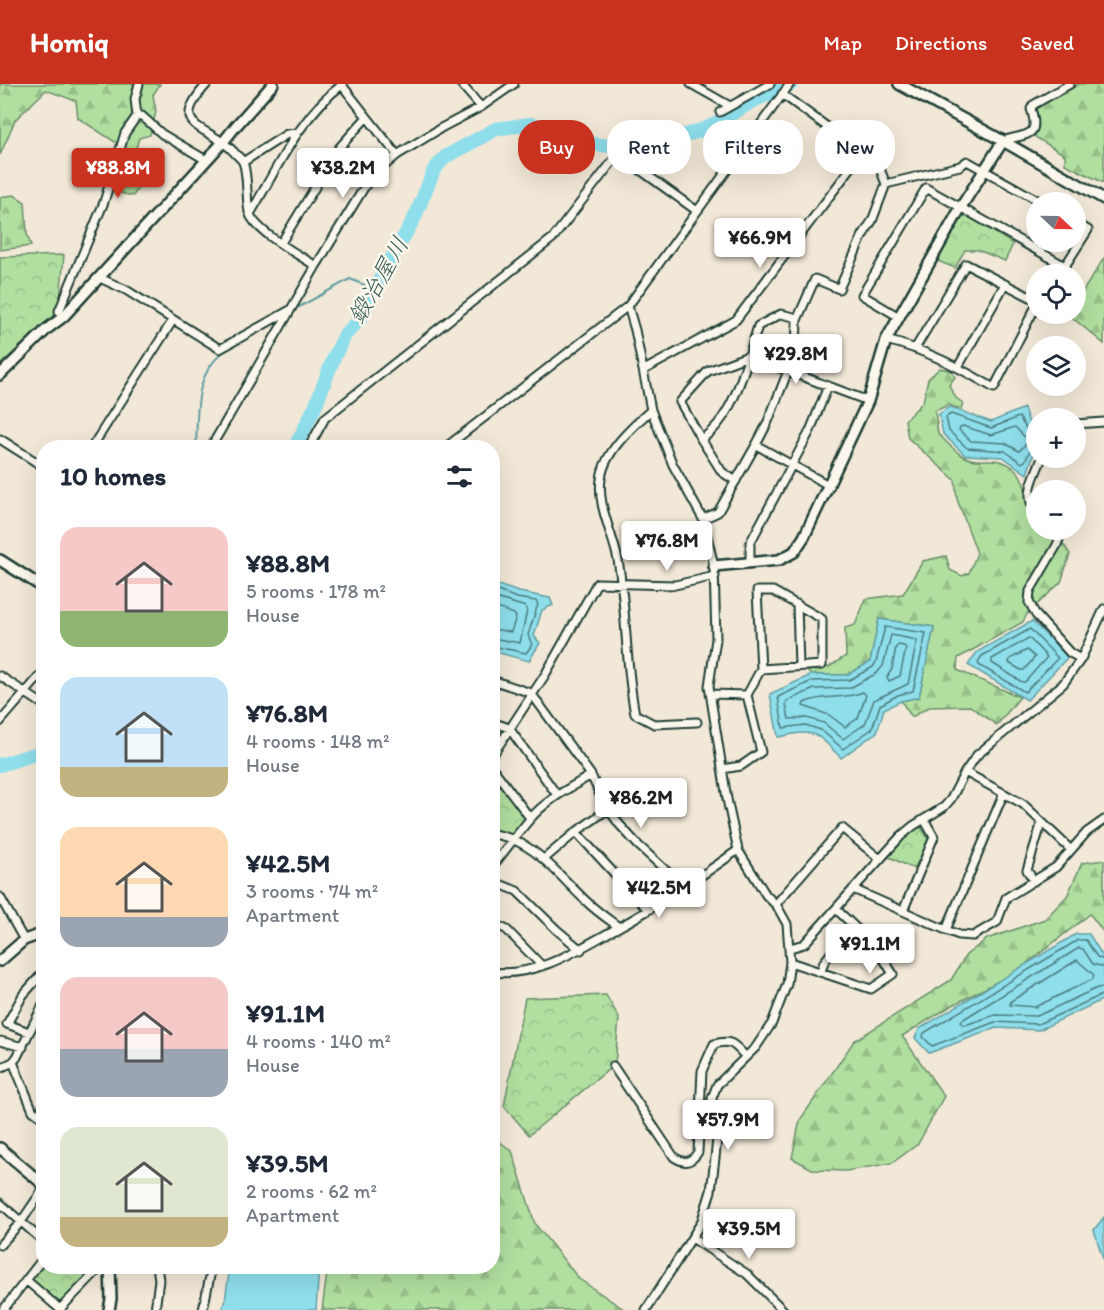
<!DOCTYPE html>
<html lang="en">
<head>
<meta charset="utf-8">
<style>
  :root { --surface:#fff; --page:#f6f6f7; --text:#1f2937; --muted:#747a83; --accent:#c8321e }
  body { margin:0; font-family:Itim,"Klee One",sans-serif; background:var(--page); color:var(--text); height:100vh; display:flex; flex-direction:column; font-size:22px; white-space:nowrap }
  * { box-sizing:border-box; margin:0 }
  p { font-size:20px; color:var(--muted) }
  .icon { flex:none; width:33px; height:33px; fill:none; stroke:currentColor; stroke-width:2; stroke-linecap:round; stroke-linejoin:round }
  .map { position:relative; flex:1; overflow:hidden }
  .details { position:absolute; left:36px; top:356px; width:464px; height:834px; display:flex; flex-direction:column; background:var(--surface); border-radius:24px; box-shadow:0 6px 24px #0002 }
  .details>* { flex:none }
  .top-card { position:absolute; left:518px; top:36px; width:496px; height:54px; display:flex; gap:12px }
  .needle { width:39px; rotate:112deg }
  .fabs { position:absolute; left:1026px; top:108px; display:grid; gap:12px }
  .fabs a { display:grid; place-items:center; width:60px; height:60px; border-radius:50%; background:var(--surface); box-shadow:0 6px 24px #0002; font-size:30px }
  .price { position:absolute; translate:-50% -51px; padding:0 14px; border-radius:6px; background:#fff; color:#222; font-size:20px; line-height:39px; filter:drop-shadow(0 2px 3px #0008) }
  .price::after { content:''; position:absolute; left:50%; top:36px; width:18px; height:14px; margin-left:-9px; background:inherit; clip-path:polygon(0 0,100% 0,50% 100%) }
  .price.selected { background:var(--accent); color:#fff }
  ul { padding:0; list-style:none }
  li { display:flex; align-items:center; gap:18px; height:150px; padding:0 24px }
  li span { display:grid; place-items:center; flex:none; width:168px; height:120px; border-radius:18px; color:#555 }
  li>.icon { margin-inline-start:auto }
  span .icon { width:72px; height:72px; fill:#fffc; stroke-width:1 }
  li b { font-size:26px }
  h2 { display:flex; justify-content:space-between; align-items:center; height:72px; padding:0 24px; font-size:26px }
  .pill { padding:0 21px; border-radius:24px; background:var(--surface); box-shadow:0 6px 24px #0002; font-size:21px; line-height:54px }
  .pill.selected { background:var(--accent); color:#fff }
  header { display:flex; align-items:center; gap:36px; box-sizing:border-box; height:84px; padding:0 30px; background:var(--accent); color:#fff }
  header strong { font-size:28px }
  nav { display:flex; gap:33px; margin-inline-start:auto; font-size:21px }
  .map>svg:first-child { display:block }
  .forest { fill:url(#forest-firs); stroke:#688e6a; stroke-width:1.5 }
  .park { fill:url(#park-crowns); stroke:#688e6a; stroke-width:1.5 }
  .water { fill:#8fdeec; stroke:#629ea2; stroke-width:1.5 }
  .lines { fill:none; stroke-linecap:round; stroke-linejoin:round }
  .shore { stroke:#4c7d7e; stroke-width:1.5 }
  .stream { stroke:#629ea2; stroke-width:2 }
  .river { stroke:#8fdeec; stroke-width:14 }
  .street-casing { stroke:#1f3d34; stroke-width:11 }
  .secondary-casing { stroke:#1f3d34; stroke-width:14 }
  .street { stroke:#fbf7ec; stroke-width:7 }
  .secondary { stroke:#fbf7ec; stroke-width:9 }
  .labels { text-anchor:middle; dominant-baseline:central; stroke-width:5; stroke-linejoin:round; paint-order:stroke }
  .water-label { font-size:24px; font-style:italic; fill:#355d59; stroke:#fbf7ec }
</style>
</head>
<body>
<header>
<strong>Homiq</strong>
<nav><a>Map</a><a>Directions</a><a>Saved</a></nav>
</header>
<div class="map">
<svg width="1104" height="1226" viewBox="0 0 1104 1226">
  <defs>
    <pattern id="forest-firs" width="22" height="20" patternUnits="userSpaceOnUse" patternTransform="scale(1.5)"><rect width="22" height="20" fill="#b1df9f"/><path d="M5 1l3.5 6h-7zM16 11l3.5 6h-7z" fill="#98c08a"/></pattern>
    <pattern id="park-crowns" width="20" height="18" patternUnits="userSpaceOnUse" patternTransform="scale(1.5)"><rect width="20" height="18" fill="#b1df9f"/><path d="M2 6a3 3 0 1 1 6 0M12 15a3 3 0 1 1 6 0" fill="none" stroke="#98c08a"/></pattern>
  </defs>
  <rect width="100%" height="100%" fill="#f2e8d7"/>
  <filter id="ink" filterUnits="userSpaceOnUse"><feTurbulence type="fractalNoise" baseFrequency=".0167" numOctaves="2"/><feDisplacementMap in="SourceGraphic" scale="12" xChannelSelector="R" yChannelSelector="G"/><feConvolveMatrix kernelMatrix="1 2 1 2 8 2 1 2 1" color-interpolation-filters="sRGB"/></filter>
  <g filter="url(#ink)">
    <path class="forest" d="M0 0H160L153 11 156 28 150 51 139 54 133 74 145 94 133 112 110 107 123 63 78 34 76 17 46 6 15 36 0 71Z
      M1079 0H1104V99L1065 80V71L1035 53 1038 40 1035 24Z
      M14 111 25 118 27 150 31 162 0 166V113Z
      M1104 174V260L1068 230H1076V218Z
      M940 284 952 287 955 293 949 301 956 314 963 319 961 325 948 321 935 327 938 350C946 357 954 367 963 372 979 382 999 368 1017 387 1028 399 1025 419 1036 430V446H1054L1070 470 1061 498 1027 530 1023 538 958 574 957 586 1020 613 997 641 970 622 929 623 912 633 901 617 919 613 934 543 879 535 870 578 847 591H811L807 587 829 583 846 572 845 544 855 541 866 515 903 510 923 477 946 472 950 486 962 492 969 489 977 469 957 415 955 396 908 354 905 336 923 318 928 295Z
      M1104 776V849L1090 830 1016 888 951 922 902 952 944 1012 918 1060 892 1079 846 1087 814 1086 792 1074 800 1036 854 957 951 896 966 871 987 855 1045 835 1067 812 1082 779Z
      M492 1052 512 1067 535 1140 579 1195 625 1226H322L328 1182H492Z"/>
    <path class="park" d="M968 132 1013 160 1005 177 978 166H965L955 184 935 176 963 133Z
      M64 171 59 227 0 281V173Z
      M492 683 530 734 515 756 492 750Z
      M921 743 929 756 914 785 885 771 908 748Z
      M606 911 619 934 615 980 529 1051 504 1022 525 914Z
      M43 1173 44 1182H106L60 1225 26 1196Z"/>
    <path class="water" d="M949 323 991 338 1024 324 1029 339 1036 343V363L1027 390 1003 373 965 371 943 350 939 330Z
      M492 499 519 508 550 514 553 521 542 526 534 552 540 559 529 577 492 567Z
      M879 535 934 543 919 613 901 617 884 625 877 648 841 674C815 647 815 645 778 653L770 610 811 591H847L870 578Z
      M1032 537 1068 573 1027 616 968 581 977 568Z
      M1076 850H1089L1104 874V915L1039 946 996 944 929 969 915 954 919 945Z
      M1104 1133V1178L1094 1146Z
      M230 1182H319L316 1226H221L225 1216Z"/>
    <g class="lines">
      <path class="shore" d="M963 342 991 351 1015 343 1029 357 1019 367 1005 359 971 357 959 346 960 343Z
        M1036 348 1026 344 1019 333 991 344 951 330 946 333 949 347 967 364 1005 367 1022 379 1025 377 1030 367 1036 365
        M492 505 517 514 536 517 538 520 528 551 532 561 526 569 492 562
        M492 513 526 523 527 526 520 559 492 554
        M492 522 514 530 516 533 511 548 492 545
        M885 543 926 549 913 607 898 611 880 621 872 645 843 665 821 646 805 641 783 644 778 613 812 597 849 596 873 583 876 578Z
        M1030 545 1058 574 1025 608 979 581 978 578 982 572Z
        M891 551 917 556 908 600 874 616 865 640 843 655 824 639 807 634 789 635 786 620 787 617 814 605 850 604 877 589 883 582Z
        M1029 554 1047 573 1025 598H1022L992 579V575Z
        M899 561 904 562 906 564 900 592 889 597 887 593 892 585 896 563Z
        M1027 566 1035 573 1024 586H1021L1009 579 1010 575Z
        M863 608 866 611 858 634 845 643 829 631 803 622 804 619C823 610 844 616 863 608Z
        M1077 876 1094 891 1093 895 1035 923 1010 921 1011 917Z
        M1104 876 1097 873 1086 856H1078L924 949 923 953 932 962 995 938 1038 940 1104 910
        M1104 883 1093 880 1083 865 1079 864 962 936 961 939 965 941 995 931 1037 932 1097 904 1104 903"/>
      <path class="stream" d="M299 223 350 195 374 205
        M196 363C198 325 193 290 227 265"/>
      <path class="river" d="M295 363 315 323 334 273 345 251 362 233 372 209 415 133 434 86 445 73 496 45 530 40 553 44 593 60 618 63 654 61 702 46 719 38 751 18 791 0
        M0 681 44 667"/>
      <g class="street-casing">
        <path id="street" d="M207 0C166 46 208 40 234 68 236 71 241 74 243 78 248 90 246 114 249 128 254 147 299 171 316 182
          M341 0 397 71
          M461 0 481 23
          M691 0 730 22
          M782 10 878 80 886 100 872 137 863 151 839 205 815 195 797 236 796 268 788 287 868 317
          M720 28 770 0
          M137 32H142L162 50 206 76
          M1003 57C1025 49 1041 55 1031 25L1033 21 1070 0
          M243 78 287 50 297 49
          M886 100 960 82 967 77 1041 118
          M250 130C277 85 299 33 343 0
          M281 159 339 64 366 34
          M100 194 126 206 220 265 290 226
          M628 222 635 246 651 326 673 381 703 435 714 482 716 555 709 602 727 715 738 766 766 811 777 822 787 840 790 878 787 900 772 939 756 963 717 1001 712 1014 717 1055 715 1074 711 1107 701 1139 646 1226
          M63 233 59 227 62 220 104 118 125 49 137 32 135 15 139 0
          M899 233 862 211 926 104 1065 182 1088 146 1076 139
          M886 256C927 266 958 283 994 304L1036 222
          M916 263 966 180 1036 216
          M958 283 1005 200
          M644 286 736 236 863 68
          M651 326C632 343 604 368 601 395 597 422 613 450 618 476 627 527 625 579 635 630L654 640 697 638
          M1076 340 1104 338
          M0 355 44 383
          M701 355 680 318 708 287 748 272 788 287 767 340 756 361
          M92 363 173 236
          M211 363 316 182 370 94 397 71 441 44 481 23 514 0
          M309 363 325 334 553 154 615 74 625 75 697 127
          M446 363 628 222 790 0
          M736 397 722 388 701 355C734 336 747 277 758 242L781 230 798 234
          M1036 428C1022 412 1036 390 1042 374
          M703 435 718 428 756 361 830 402
          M1057 446 1059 455 1057 461 1030 507 1029 518 1036 531 1070 569 1081 575
          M750 478V459L810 347 828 302
          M797 520 799 582
          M0 592 44 621
          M492 596 531 609 591 691 603 717 619 740 638 761 684 803
          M711 610 747 611
          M0 638 44 587
          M492 638 509 644 557 711
          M492 672 545 591 597 499 675 501 715 492
          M492 683 530 734
          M722 685 741 682 761 668 747 611 761 585 757 507H773L822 535V581L761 585
          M965 688 1023 720 1071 766
          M576 748 648 826
          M492 750C533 755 557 790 586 817 596 827 608 835 619 843
          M544 775 576 748 608 725
          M492 783C505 767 517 750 530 735 547 715 570 704 591 691
          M492 797 517 807 557 846 581 866
          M1034 797 1027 786 1042 738
          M853 805 946 846 959 851 973 852 997 838 1006 814 1056 783 1087 748 1104 736
          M0 813 24 856
          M776 820 842 744 880 775
          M903 827 934 753 924 735
          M492 838 507 846 542 882
          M946 846 1003 711
          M790 864 804 860 901 752 913 742 944 723 951 715 965 688 977 671 1063 600 1081 575 1104 525
          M790 878 871 905 893 890 877 864 836 825
          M492 888C538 894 580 864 619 843 661 820 699 794 738 766
          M821 888 824 878 853 842
          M29 948 7 940 23 911 39 893 44 896
          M0 957 23 963
          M13 978 33 1027 44 1035
          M613 982 674 1073C684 1080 691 1079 698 1068L702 987 714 960C731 955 734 960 745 972
          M0 984 13 978 17 973 44 919
          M39 1031 44 1020
          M0 1119 44 1158
          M692 1154 747 1190 783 1226
          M0 1161 21 1138 44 1104
          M26 1196 61 1226
          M60 1225 100 1184 106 1182
          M3 1226 44 1173
          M155 1226 159 1196 157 1182
          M203 1226 212 1182"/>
      </g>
      <g class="secondary-casing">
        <path id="secondary" d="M1003 57 1104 115
          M0 291 47 245 63 233 224 57 235 43 273 0
          M0 476 44 504
          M714 482 779 476 794 468 804 453 868 317 886 256 961 123 1003 57 899 0
          M0 877 24 856 44 849
          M0 1064 44 1101
          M109 1226 111 1215 110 1182"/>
      </g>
      <use href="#street" class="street"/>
      <use href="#secondary" class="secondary"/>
    </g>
  </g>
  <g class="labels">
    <g class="water-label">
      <text transform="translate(378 196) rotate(-60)">鍛治屋川</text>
    </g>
  </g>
</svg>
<div class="fabs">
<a><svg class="needle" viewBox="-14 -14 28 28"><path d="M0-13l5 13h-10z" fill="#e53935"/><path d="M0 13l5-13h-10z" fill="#747a83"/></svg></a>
<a><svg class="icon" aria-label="locate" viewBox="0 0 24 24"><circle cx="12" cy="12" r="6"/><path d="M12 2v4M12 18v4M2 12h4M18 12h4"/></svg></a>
<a><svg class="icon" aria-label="layers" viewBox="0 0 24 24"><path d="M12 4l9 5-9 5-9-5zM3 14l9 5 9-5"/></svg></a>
<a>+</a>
<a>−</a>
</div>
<b class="price selected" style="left:118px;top:115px">¥88.8M</b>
<b class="price" style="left:343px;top:115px">¥38.2M</b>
<b class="price" style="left:760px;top:185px">¥66.9M</b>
<b class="price" style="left:796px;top:301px">¥29.8M</b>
<b class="price" style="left:667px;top:488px">¥76.8M</b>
<b class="price" style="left:641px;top:745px">¥86.2M</b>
<b class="price" style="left:659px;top:835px">¥42.5M</b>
<b class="price" style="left:870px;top:891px">¥91.1M</b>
<b class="price" style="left:728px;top:1067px">¥57.9M</b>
<b class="price" style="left:749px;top:1176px">¥39.5M</b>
<div class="top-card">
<a class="pill selected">Buy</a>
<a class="pill">Rent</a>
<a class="pill">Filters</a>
<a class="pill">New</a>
</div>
<section class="details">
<h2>10 homes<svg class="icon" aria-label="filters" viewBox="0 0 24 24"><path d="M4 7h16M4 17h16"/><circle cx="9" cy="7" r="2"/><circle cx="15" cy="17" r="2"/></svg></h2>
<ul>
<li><span style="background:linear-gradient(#f6c9c9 70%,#8fb573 0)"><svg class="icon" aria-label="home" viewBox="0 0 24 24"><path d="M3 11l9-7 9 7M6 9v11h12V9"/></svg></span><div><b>¥88.8M</b><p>5 rooms · 178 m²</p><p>House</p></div></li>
<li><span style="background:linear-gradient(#bfe0f5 75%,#c2b280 0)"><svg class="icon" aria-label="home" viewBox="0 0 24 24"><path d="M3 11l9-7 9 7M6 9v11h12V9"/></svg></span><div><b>¥76.8M</b><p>4 rooms · 148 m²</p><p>House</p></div></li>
<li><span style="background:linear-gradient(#ffd9b3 75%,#9aa5b1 0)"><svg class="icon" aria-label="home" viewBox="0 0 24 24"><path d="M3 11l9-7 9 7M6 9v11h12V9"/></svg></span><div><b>¥42.5M</b><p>3 rooms · 74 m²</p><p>Apartment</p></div></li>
<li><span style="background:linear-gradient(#f6c9c9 60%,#9aa5b1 0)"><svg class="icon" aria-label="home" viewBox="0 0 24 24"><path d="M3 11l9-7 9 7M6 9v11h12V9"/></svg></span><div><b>¥91.1M</b><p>4 rooms · 140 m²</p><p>House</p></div></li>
<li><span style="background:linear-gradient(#dfe7d0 75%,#c2b280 0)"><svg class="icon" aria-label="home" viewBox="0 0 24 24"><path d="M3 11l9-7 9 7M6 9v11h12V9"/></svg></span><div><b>¥39.5M</b><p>2 rooms · 62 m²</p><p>Apartment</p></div></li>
</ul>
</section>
</div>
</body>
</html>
